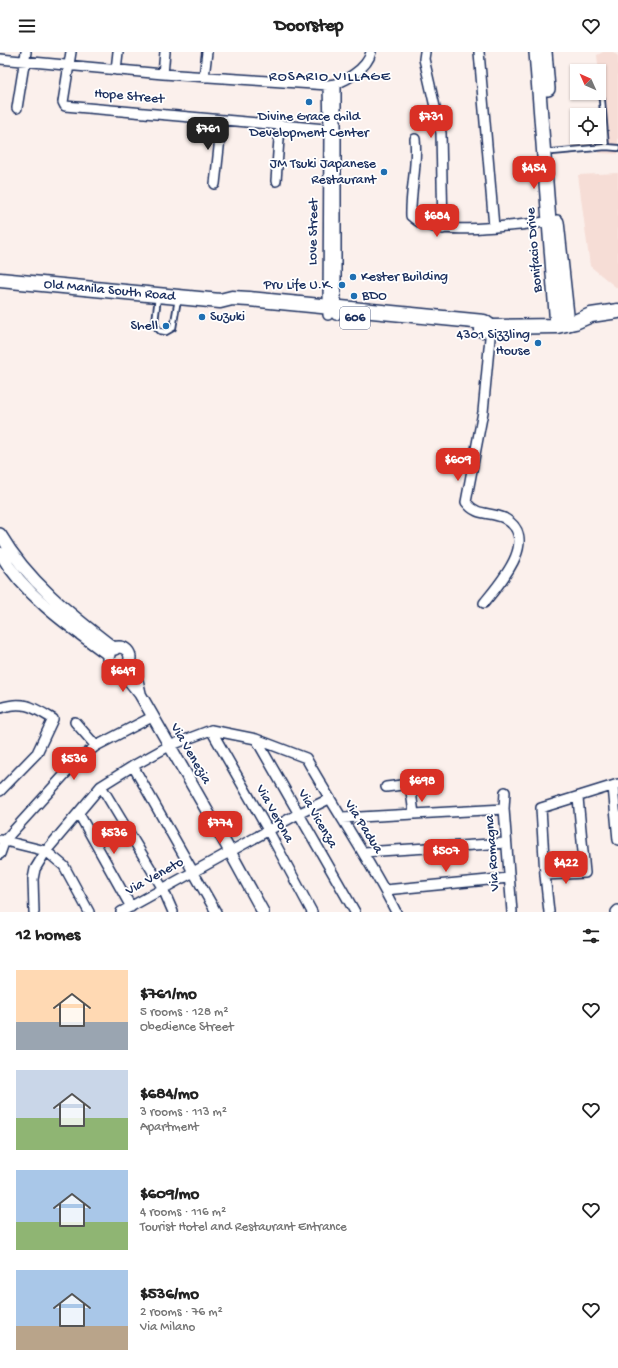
<!DOCTYPE html>
<html lang="en">
<head>
<meta charset="utf-8">
<style>
  :root { --surface:#fff; --page:#f6f6f6; --text:#222; --muted:#767676; --accent:#d93025 }
  body { margin:0; font-family:"Gochi Hand",sans-serif; background:var(--page); color:var(--text); height:100vh; display:flex; flex-direction:column; font-size:15px; white-space:nowrap }
  * { box-sizing:border-box; margin:0 }
  p { font-size:13px; color:var(--muted) }
  .icon { flex:none; width:22px; height:22px; fill:none; stroke:currentColor; stroke-width:2; stroke-linecap:round; stroke-linejoin:round }
  .map { position:relative; height:860px; overflow:hidden }
  .drawer { display:flex; flex-direction:column; background:var(--surface); flex:1 }
  .drawer>* { flex:none }
  .needle { width:26px; rotate:315deg }
  .controls { position:absolute; left:570px; top:12px; display:grid; gap:8px }
  .controls a { display:grid; place-items:center; width:36px; height:36px; border-radius:0px; background:var(--surface); box-shadow:0 1px 3px #0004; font-size:20px }
  .price { position:absolute; translate:-50% -34px; padding:0 9px; border-radius:8px; background:var(--accent); color:#fff; font-size:13px; line-height:26px; filter:drop-shadow(0 1px 2px #0008) }
  .price::after { content:''; position:absolute; left:50%; top:24px; width:12px; height:9px; margin-left:-6px; background:inherit; clip-path:polygon(0 0,100% 0,50% 100%) }
  .price.current { background:#222; color:#fff }
  ul { padding:0; list-style:none }
  li { display:flex; align-items:center; gap:12px; height:100px; padding:0 16px }
  li span { display:grid; place-items:center; flex:none; width:112px; height:80px; border-radius:0px; color:#555 }
  li>.icon { margin-inline-start:auto }
  span .icon { width:48px; height:48px; fill:#fffc; stroke-width:1 }
  li b { font-size:17px }
  h2 { display:flex; justify-content:space-between; align-items:center; height:48px; padding:0 16px; font-size:17px }
  header { display:flex; justify-content:space-between; align-items:center; height:52px; padding:0 16px; background:var(--surface); font-size:18px; font-weight:700 }
  .map>svg:first-child { display:block }
  .built { fill:#f6ddd6 }
  .lines { fill:none; stroke-linecap:round; stroke-linejoin:round }
  .service-casing { stroke:#1b2f5e; stroke-width:8 }
  .minor-casing { stroke:#1b2f5e; stroke-width:12 }
  .tertiary-casing { stroke:#1b2f5e; stroke-width:14 }
  .secondary-casing { stroke:#1b2f5e; stroke-width:16 }
  .primary-casing { stroke:#1b2f5e; stroke-width:17 }
  .service { stroke:#fff; stroke-width:4.5 }
  .minor { stroke:#fff; stroke-width:9 }
  .tertiary { stroke:#fff; stroke-width:11 }
  .secondary { stroke:#fff; stroke-width:13 }
  .primary { stroke:#fff; stroke-width:14 }
  .poi-dot { fill:#1f6fb2; stroke:#fff; stroke-width:1.5 }
  .labels { text-anchor:middle; dominant-baseline:central; stroke-width:3.5; stroke-linejoin:round; paint-order:stroke }
  .shield { fill:#fff; stroke:#5f6d8e; stroke-width:1 }
  .shield-label { font-size:13px; font-weight:bold; fill:#1b2f5e }
  .street-label { font-size:14px; fill:#1b2f5e; stroke:#fff }
  .poi-label { font-size:14px; fill:#1b2f5e; stroke:#fff; text-anchor:end }
  .neighbourhood-label { font-size:15px; letter-spacing:1px; fill:#1b2f5e; stroke:#fff }
</style>
</head>
<body>
<header><svg class="icon" aria-label="menu" viewBox="0 0 24 24"><path d="M4 6h16M4 12h16M4 18h16"/></svg>Doorstep<svg class="icon" aria-label="heart" viewBox="0 0 24 24"><path d="M12 20l-8-8c-3-5 5-10 8-4 3-6 11-1 8 4z"/></svg></header>
<div class="map">
<svg width="618" height="860" viewBox="0 0 618 860">
  <rect width="100%" height="100%" fill="#fbf0ec"/>
  <filter id="ink" filterUnits="userSpaceOnUse"><feTurbulence type="fractalNoise" baseFrequency=".025" numOctaves="2"/><feDisplacementMap in="SourceGraphic" scale="8" xChannelSelector="R" yChannelSelector="G"/><feConvolveMatrix kernelMatrix="1 2 1 2 8 2 1 2 1" color-interpolation-filters="sRGB"/></filter>
  <g filter="url(#ink)">
    <path class="built" d="M603 0H613L618 4V102L598 101 604 93 603 57 597 3Z
      M618 121V237L590 214 578 123Z"/>
    <g class="lines">
      <g class="service-casing">
        <path id="service" d="M602 48 606 95
          M552 100 606 95 618 96
          M158 245 155 270 157 276 160 279 166 280 173 276 178 247"/>
      </g>
      <g class="minor-casing">
        <path id="minor" d="M71 0 63 50 65 54 337 78
          M425 0 424 7 441 81 443 177
          M479 0 494 175
          M0 7 163 22 328 33C343 32 368 16 371 0
          M116 18 118 0
          M163 22 165 0
          M204 25 207 0
          M336 32V263
          M328 33 329 77 328 263
          M17 56 26 0
          M415 87C418 113 410 138 411 164 415 167 419 171 424 172 449 183 525 172 555 169
          M276 129 280 73
          M215 132 222 68
          M484 551C500 531 541 486 504 466 489 459 477 465 466 450L483 360 491 275
          M0 656C23 648 33 655 53 667L37 701 0 739
          M75 670 96 694
          M211 678 268 778 312 860
          M256 687 355 860
          M133 714 216 860
          M101 734 163 837 173 860
          M613 734 618 788
          M386 735 410 732 414 762
          M505 740 504 757 512 860
          M79 762 131 855
          M342 766 504 757
          M1 788 46 799 64 814 89 860
          M364 800 506 791
          M0 802 5 788 77 709 96 694 152 665
          M545 823 585 821 578 746
          M385 838 509 826
          M34 860 33 827 35 817 46 799 101 734 133 714 169 694 211 678 256 687 306 706C335 758 369 806 396 860
          M121 860 298 762 329 747
          M549 860 545 823 541 756 618 732
          M616 860 618 858"/>
      </g>
      <g class="tertiary-casing">
        <path id="tertiary" d="M0 482C28 530 71 563 115 597
          M0 501C25 544 69 574 109 603
          M108 606a11 11 0 1 1 22 0a11 11 0 1 1-22 0Z
          M129 611 135 620 140 641
          M120 617 140 642 222 785 263 860"/>
      </g>
      <g class="secondary-casing">
        <path id="secondary" d="M536 0 557 274
          M545 0 548 37
          M557 170 568 272"/>
      </g>
      <g class="primary-casing">
        <g id="primary">
          <path id="s1" d="M0 228 220 249 232 246 249 247 484 270 491 275"/>
          <path d="M482 278 491 275 557 274 575 270 591 263 618 259"/>
        </g>
      </g>
      <use href="#service" class="service"/>
      <use href="#minor" class="minor"/>
      <use href="#tertiary" class="tertiary"/>
      <use href="#secondary" class="secondary"/>
      <use href="#primary" class="primary"/>
    </g>
  </g>
  <g class="poi-dot">
    <circle cx="309" cy="50" r="4"/>
    <circle cx="384" cy="120" r="4"/>
    <circle cx="353" cy="225" r="4"/>
    <circle cx="342" cy="233" r="4"/>
    <circle cx="354" cy="244" r="4"/>
    <circle cx="202" cy="265" r="4"/>
    <circle cx="166" cy="274" r="4"/>
    <circle cx="538" cy="291" r="4"/>
  </g>
  <g class="labels">
    <rect class="shield" x="340" y="255" width="30" height="22" rx="3"/>
    <g class="shield-label">
      <text x="355" y="266">606</text>
    </g>
    <g class="street-label">
      <text transform="translate(129 45) rotate(5)">Hope Street</text>
      <text transform="translate(314 180) rotate(-89)">Love Street</text>
      <text transform="translate(535 198) rotate(-95)">Bonifacio Drive</text>
      <text stroke="none"><textPath href="#s1" startOffset="110">Old Manila South Road</textPath></text>
      <text transform="translate(190 702) rotate(60)">Via Venezia</text>
      <text transform="translate(274 762) rotate(61)">Via Verona</text>
      <text transform="translate(317 767) rotate(60)">Via Vicenza</text>
      <text transform="translate(363 775) rotate(58)">Via Padua</text>
      <text transform="translate(493 801) rotate(-94)">Via Romagna</text>
      <text transform="translate(155 825) rotate(-29)">Via Veneto</text>
    </g>
    <g class="poi-label">
      <text x="309" y="65" text-anchor="middle">Divine Grace child<tspan x="309" dy="16">Development Center</tspan></text>
      <text x="376" y="112">JM Tsuki Japanese<tspan x="376" dy="16">Restaurant</tspan></text>
      <text x="361" y="225" text-anchor="start">Kester Building</text>
      <text x="334" y="233">Pru Life U.K.</text>
      <text x="362" y="244" text-anchor="start">BDO</text>
      <text x="210" y="265" text-anchor="start">Suzuki</text>
      <text x="158" y="274">Shell</text>
      <text x="530" y="283">4301 Sizzling<tspan x="530" dy="16">House</tspan></text>
    </g>
    <g class="neighbourhood-label">
      <text x="330" y="25">ROSARIO VILLAGE</text>
    </g>
  </g>
</svg>
<div class="controls">
<a><svg class="needle" viewBox="-14 -14 28 28"><path d="M0-13l5 13h-10z" fill="#e53935"/><path d="M0 13l5-13h-10z" fill="#767676"/></svg></a>
<a><svg class="icon" aria-label="locate" viewBox="0 0 24 24"><circle cx="12" cy="12" r="6"/><path d="M12 2v4M12 18v4M2 12h4M18 12h4"/></svg></a>
</div>
<b class="price" style="left:431px;top:87px">$731</b>
<b class="price current" style="left:208px;top:99px">$761</b>
<b class="price" style="left:534px;top:138px">$454</b>
<b class="price" style="left:437px;top:186px">$684</b>
<b class="price" style="left:458px;top:430px">$609</b>
<b class="price" style="left:123px;top:641px">$649</b>
<b class="price" style="left:74px;top:729px">$536</b>
<b class="price" style="left:422px;top:751px">$698</b>
<b class="price" style="left:220px;top:793px">$774</b>
<b class="price" style="left:114px;top:803px">$536</b>
<b class="price" style="left:446px;top:821px">$507</b>
<b class="price" style="left:566px;top:833px">$422</b>
</div>
<section class="drawer">
<h2>12 homes<svg class="icon" aria-label="filters" viewBox="0 0 24 24"><path d="M4 7h16M4 17h16"/><circle cx="9" cy="7" r="2"/><circle cx="15" cy="17" r="2"/></svg></h2>
<ul>
<li><span style="background:linear-gradient(#ffd9b3 65%,#9aa5b1 0)"><svg class="icon" aria-label="home" viewBox="0 0 24 24"><path d="M3 11l9-7 9 7M6 9v11h12V9"/></svg></span><div><b>$761/mo</b><p>5 rooms · 128 m²</p><p>Obedience Street</p></div><svg class="icon" aria-label="heart" viewBox="0 0 24 24"><path d="M12 20l-8-8c-3-5 5-10 8-4 3-6 11-1 8 4z"/></svg></li>
<li><span style="background:linear-gradient(#c9d6e8 60%,#8fb573 0)"><svg class="icon" aria-label="home" viewBox="0 0 24 24"><path d="M3 11l9-7 9 7M6 9v11h12V9"/></svg></span><div><b>$684/mo</b><p>3 rooms · 113 m²</p><p>Apartment</p></div><svg class="icon" aria-label="heart" viewBox="0 0 24 24"><path d="M12 20l-8-8c-3-5 5-10 8-4 3-6 11-1 8 4z"/></svg></li>
<li><span style="background:linear-gradient(#a9c7e8 65%,#8fb573 0)"><svg class="icon" aria-label="home" viewBox="0 0 24 24"><path d="M3 11l9-7 9 7M6 9v11h12V9"/></svg></span><div><b>$609/mo</b><p>4 rooms · 116 m²</p><p>Tourist Hotel and Restaurant Entrance</p></div><svg class="icon" aria-label="heart" viewBox="0 0 24 24"><path d="M12 20l-8-8c-3-5 5-10 8-4 3-6 11-1 8 4z"/></svg></li>
<li><span style="background:linear-gradient(#a9c7e8 70%,#b9a48a 0)"><svg class="icon" aria-label="home" viewBox="0 0 24 24"><path d="M3 11l9-7 9 7M6 9v11h12V9"/></svg></span><div><b>$536/mo</b><p>2 rooms · 76 m²</p><p>Via Milano</p></div><svg class="icon" aria-label="heart" viewBox="0 0 24 24"><path d="M12 20l-8-8c-3-5 5-10 8-4 3-6 11-1 8 4z"/></svg></li>
</ul>
</section>
</body>
</html>
